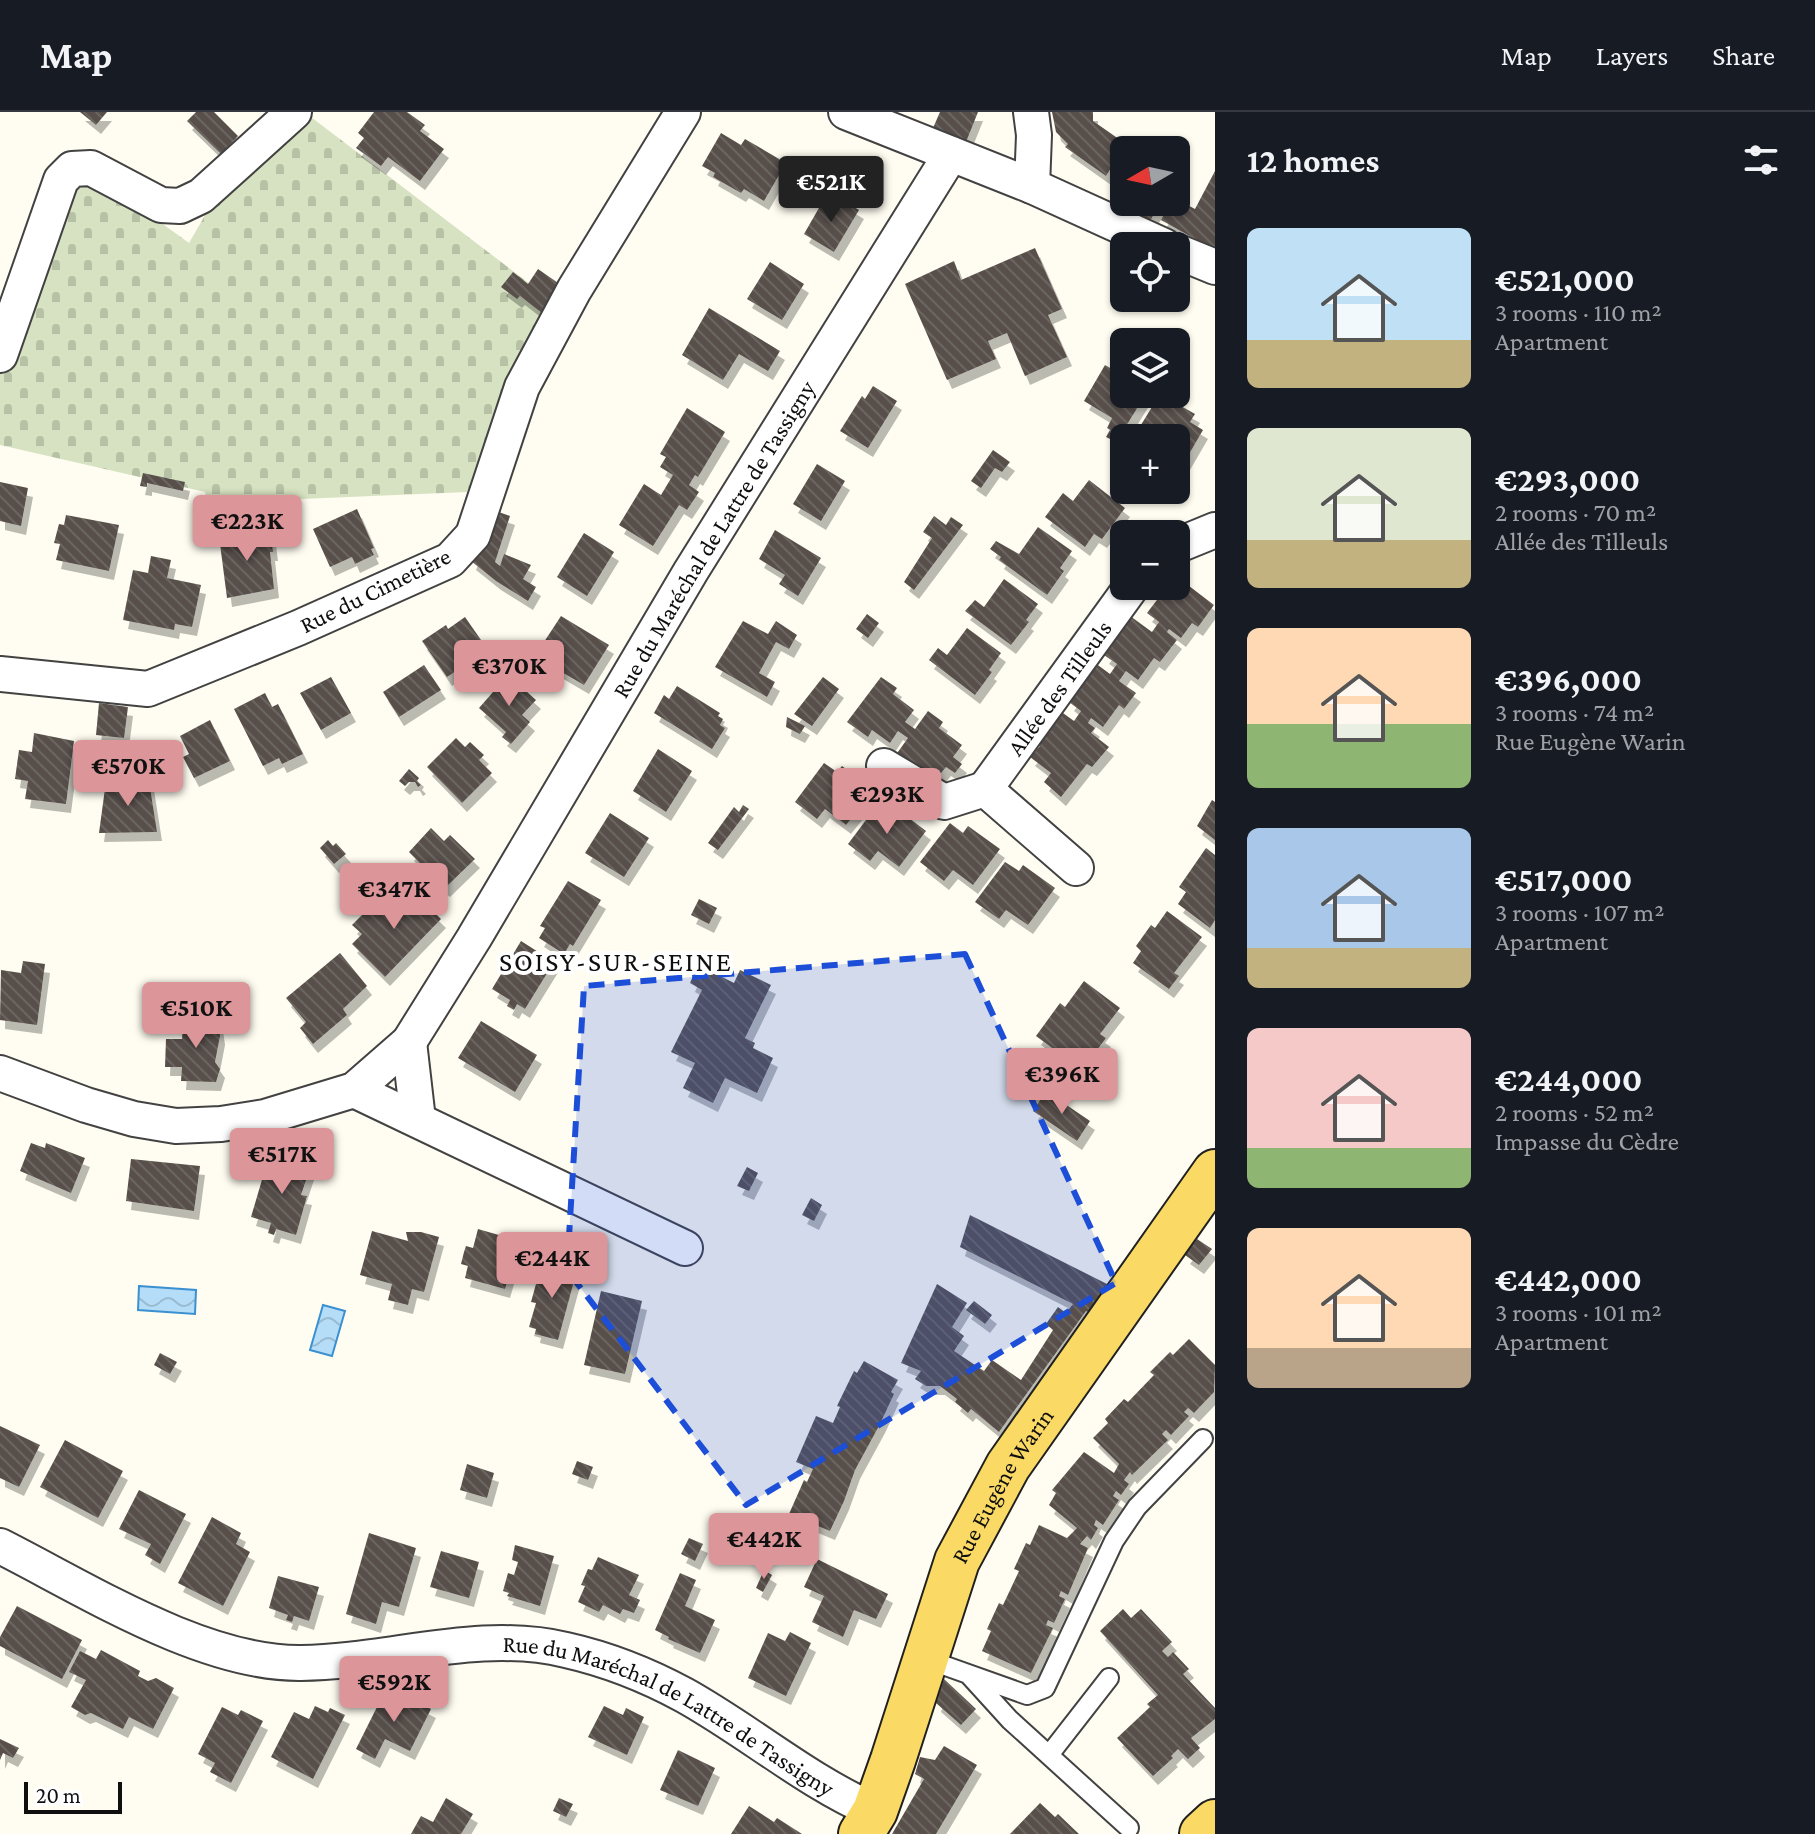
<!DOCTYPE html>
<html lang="en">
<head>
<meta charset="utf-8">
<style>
  :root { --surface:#171b24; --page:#20242c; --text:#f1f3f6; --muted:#9ea1a6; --line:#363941; --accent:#dc9699 }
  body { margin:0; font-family:"Crimson Pro",serif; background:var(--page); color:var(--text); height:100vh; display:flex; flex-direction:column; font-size:30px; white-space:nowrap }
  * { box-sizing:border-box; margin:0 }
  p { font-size:26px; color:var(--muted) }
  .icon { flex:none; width:44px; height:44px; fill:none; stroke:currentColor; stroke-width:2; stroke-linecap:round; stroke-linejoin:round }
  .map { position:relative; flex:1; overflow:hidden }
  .drawer { display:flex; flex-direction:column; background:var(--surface); width:600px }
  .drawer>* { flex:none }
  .needle { width:52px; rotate:261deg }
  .fabs { position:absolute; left:1110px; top:24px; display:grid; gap:16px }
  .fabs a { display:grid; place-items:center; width:80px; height:80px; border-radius:12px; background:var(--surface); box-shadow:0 2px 6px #0004; font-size:40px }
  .scale { position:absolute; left:24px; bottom:20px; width:98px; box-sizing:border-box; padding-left:8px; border:4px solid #0f0f0f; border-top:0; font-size:22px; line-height:28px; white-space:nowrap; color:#0f0f0f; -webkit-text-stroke:6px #fff; paint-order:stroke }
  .price { position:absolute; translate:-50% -68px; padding:0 18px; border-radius:8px; background:var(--accent); color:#111; font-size:26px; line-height:52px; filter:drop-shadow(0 2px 4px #0008) }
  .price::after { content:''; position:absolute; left:50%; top:48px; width:24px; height:18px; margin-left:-12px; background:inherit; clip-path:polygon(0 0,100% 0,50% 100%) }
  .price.on { background:#222; color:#fff }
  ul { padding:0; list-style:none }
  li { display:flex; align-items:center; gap:24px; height:200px; padding:0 32px }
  li span { display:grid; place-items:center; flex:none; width:224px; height:160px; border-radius:12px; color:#555 }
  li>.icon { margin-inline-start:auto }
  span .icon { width:96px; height:96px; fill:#fffc; stroke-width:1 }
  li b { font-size:34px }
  h2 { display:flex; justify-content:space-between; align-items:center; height:96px; padding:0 32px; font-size:34px }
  header { display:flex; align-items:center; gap:48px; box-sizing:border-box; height:112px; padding:0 40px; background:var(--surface); border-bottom:2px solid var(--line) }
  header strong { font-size:38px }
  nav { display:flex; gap:44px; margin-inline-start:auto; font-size:28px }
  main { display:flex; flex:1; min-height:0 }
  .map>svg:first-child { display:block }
  .cemetery { fill:url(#cemetery-stones) }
  .water { fill:url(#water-waves); stroke:#3a90d0; stroke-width:2 }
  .building { fill:url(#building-back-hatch); filter:url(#shadow) }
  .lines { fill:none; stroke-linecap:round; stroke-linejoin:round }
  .service-casing { stroke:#424242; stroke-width:22 }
  .minor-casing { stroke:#424242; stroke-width:38 }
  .primary-casing { stroke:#202020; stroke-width:48 }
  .service { stroke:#fff; stroke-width:18 }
  .minor { stroke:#fff; stroke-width:34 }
  .primary { stroke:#fada65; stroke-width:44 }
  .marked { fill:#1d4ed8; fill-opacity:0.2; stroke:#1d4ed8; stroke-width:6; stroke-dasharray:16 10; stroke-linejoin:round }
  .labels { text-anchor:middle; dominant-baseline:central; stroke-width:8; stroke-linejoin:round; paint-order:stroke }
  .street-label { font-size:24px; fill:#0f0f0f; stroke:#fff }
  .quarter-label { font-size:28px; letter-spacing:2px; fill:#0f0f0f; stroke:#fff }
</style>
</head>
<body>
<header>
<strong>Map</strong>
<nav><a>Map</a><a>Layers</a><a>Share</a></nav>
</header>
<main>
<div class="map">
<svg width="1215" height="1722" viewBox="0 0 1215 1722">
  <defs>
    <pattern id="cemetery-stones" width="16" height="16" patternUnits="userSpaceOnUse" patternTransform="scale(2)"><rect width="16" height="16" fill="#d6e2c1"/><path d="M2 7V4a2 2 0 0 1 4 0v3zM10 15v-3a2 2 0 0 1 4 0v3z" fill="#b6c1a5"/></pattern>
    <pattern id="water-waves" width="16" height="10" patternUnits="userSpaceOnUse" patternTransform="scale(2)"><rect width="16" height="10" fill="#b5ddf7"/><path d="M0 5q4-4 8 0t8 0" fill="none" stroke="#9abcd3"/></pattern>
    <pattern id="building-back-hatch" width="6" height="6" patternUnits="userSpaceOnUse" patternTransform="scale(2)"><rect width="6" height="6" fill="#58504b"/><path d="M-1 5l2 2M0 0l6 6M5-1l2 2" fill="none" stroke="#6b6561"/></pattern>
    <filter id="shadow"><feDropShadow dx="5" dy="9" stdDeviation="0" flood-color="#0004"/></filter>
  </defs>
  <rect width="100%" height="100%" fill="#fffdf1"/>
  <path class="cemetery" d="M307 2 530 172 522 185 544 202 523 238 467 380 207 391 205 380 0 333V255L66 80 102 68 189 131 215 86Z"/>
  <path class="water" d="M139 1174 196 1178 195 1202 138 1198Z
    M323 1193 345 1199 332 1244 310 1238Z"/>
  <path class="building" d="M80 0H107L96 13Z
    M196 0H214L238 24 221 42 187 9Z
    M374 0H407L425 13 420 19 444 37 420 69 388 45 381 54 356 36 364 26 358 21Z
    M940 0H978L966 30 933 16Z
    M1052 0H1093V9L1126 32 1106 64 1065 35 1068 32 1056 20Z
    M721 21 741 33 745 27 786 51 764 89 744 77 741 81 713 65 715 61 702 54Z
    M1215 59V138L1161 108 1170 90H1176V87L1195 97Z
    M842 88 859 98 834 140 804 122 823 89 837 97Z
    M1131 90H1161L1147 114 1124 102Z
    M1035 136 1062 197 1048 203 1067 245 1025 264 1007 221 988 229 996 247 947 268 905 172 954 149 961 168Z
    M770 150 804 172 782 208 747 187Z
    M538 157 561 173 542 201 520 184 517 187 501 175 513 160 528 172Z
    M709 196 780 239 768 259 739 242 723 268 682 243Z
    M1105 253 1124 264V282H1146L1116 330 1106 325 1110 318 1107 316 1112 306 1084 289Z
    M873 274 897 289 868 336 840 319 862 284 865 287Z
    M1160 282 1195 302 1190 310 1203 318 1178 361 1176 326H1144L1136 321Z
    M687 296 725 320 698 365 695 363 689 373 699 380 687 398 679 393 653 434 619 413 644 372 661 383 673 363 660 355 666 345 660 342Z
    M993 338 1010 350 1002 360 995 356 981 376 971 369Z
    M817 352 845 369 821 409 793 392Z
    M143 361 185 370 183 379 147 371V375L140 374Z
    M1089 368 1125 396 1102 427 1094 422 1085 435 1045 405 1063 381 1073 389Z
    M0 370 28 376 21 414 0 409Z
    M357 397 374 436 371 437 374 443 355 452 352 445 330 455 313 417Z
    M493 398 510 404 495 450 500 454 504 442 531 453 523 467 536 475 528 489 496 469 471 449Z
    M66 403 119 413 109 459 56 448 60 432 54 431 59 412 64 413Z
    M934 404 946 413 951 405 963 413 914 478 904 470 932 426 923 420Z
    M1038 415 1072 439 1060 456 1064 459 1047 483 999 448 1001 445 990 437 996 429 1019 442Z
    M270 417 273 440H270L274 477 227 486 219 424Z
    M775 418 821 446 798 484 779 472 785 463 759 447Z
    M584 421 614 440 587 484 557 465Z
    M151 444 171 448 167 466 201 473 192 515 175 512 174 518 123 508 133 458 148 461Z
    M1176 464 1214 493 1198 515 1192 511 1181 526 1169 517 1167 520 1177 528 1160 550 1154 546 1138 568 1126 559 1119 569 1136 581 1124 597 1119 593 1103 615 1091 606 1088 611 1095 616 1091 621 1109 635 1092 655 1087 652 1061 685 1044 670 1051 661 1030 645 1040 634 1033 628 1056 596 1074 609 1081 599 1069 590 1082 573 1076 568 1091 548 1110 562 1117 552 1104 543 1117 526 1111 521 1126 501 1152 520 1159 510 1147 501 1160 484 1154 480 1158 474H1176Z
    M1004 467 1038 492 1026 508 1029 510 1011 533 965 499 975 488 984 495Z
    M867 502 879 511 868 526 856 517Z
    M561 504 609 533 584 573 548 552 557 538 544 530Z
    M465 505 488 538 447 565 422 529 446 513 448 517Z
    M743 509 768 522 776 509 797 523 789 537 776 530 759 561 775 570 767 585 715 555Z
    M967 516 1001 541 989 558 992 560 975 583 929 548 938 536 947 543Z
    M424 553 441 578 399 605 383 580Z
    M508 563 536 588 522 603 530 610 511 632 502 625 506 620 479 596Z
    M331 565 351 601 321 618 300 581Z
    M823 565 839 577 812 614 794 602Z
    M881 565 897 576 893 582 914 598 905 610 915 617 928 599 943 610 939 616 962 633 953 645 962 652 955 661 946 655 937 666 920 654 916 659 895 644 908 626 898 619 890 631 872 618 868 625 847 610Z
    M677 574 720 601 718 604 723 607 720 613 725 616 712 637 654 601 664 583 669 587Z
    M265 581 272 595 278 592 303 642 282 652 279 646 263 654 234 597Z
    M99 591 128 595 124 626 96 623Z
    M787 605 805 614 800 622 786 615Z
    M210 608 230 649 194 666 183 645 189 642 180 624Z
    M34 621 74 629 66 692 25 687 28 669 15 667 19 638 32 640Z
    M456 626 465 635 470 630 484 643 479 648 492 661 462 691 427 655Z
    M658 637 692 659 666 700 633 679Z
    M824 651 837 660 842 654 874 678 846 713 825 697 817 707 795 690Z
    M409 657 419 666 417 669 421 673 418 675 415 670H409L405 674 399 669Z
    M106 669H149L157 720 99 721Z
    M1212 688 1215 690V728L1197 714Z
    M878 692 891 703 896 696 926 719 899 755 878 739 870 749 848 732Z
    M743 693 749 697 718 738 708 731 734 695 739 700Z
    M610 701 649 726 624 765 585 741Z
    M950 711 963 721 968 714 1000 737 973 773 953 758 944 769 920 750Z
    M431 716 444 729 450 723 475 747 445 776 440 772 436 775 430 769 432 764 428 768 418 758 422 753 409 740Z
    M328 728 333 734 336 731 346 742 334 752 320 736Z
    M1206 736 1215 743V808L1210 816 1178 792 1186 780 1179 775Z
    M1005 750 1019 759 1023 753 1055 776 1028 813 1006 798 999 807 975 790Z
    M568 769 601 788 573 834 570 832 564 842 539 826 545 816 540 814Z
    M408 775 441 807 385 865 352 832 362 822 352 813 371 794 379 803Z
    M699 787 717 796 709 812 691 803Z
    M1167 799 1202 825 1174 861 1179 864 1169 877 1133 851 1141 839 1136 834 1151 813 1155 816Z
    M521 829 554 850 525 897 517 892 514 898 507 894 510 888 492 877Z
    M340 841 367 874 343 897 347 903 313 932 300 916 306 910 286 886Z
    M23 849 45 852 37 913 0 908 1 858 21 861Z
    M698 853 734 871 740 858 771 873 745 926 755 931 753 936 773 946 757 981 725 966 713 991 683 976 695 951 671 940 702 878 690 871Z
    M1084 869 1120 896 1100 922 1106 926 1082 958 1036 924 1060 891 1065 895Z
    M193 901 217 902 220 924 215 950 220 957 216 970 181 969 182 955H165L166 927H182L183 913 192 914Z
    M481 909 537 943 515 980 458 946Z
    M1024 964 1044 978 1038 988 1017 973Z
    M1046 979 1090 1009 1077 1029 1033 999Z
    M31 1031 45 1036 46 1031 85 1046 71 1081 20 1059Z
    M269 1044 310 1056 301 1083 307 1084 296 1123 276 1117 274 1123 268 1121 271 1111 251 1105Z
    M131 1047 200 1054 194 1099 126 1089Z
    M747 1055 758 1061 749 1079 737 1074Z
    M811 1086 822 1093 814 1109 802 1103Z
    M970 1103 1107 1172 1090 1201 1086 1199 999 1320 971 1297 968 1301 955 1290 957 1287 940 1274H926L915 1267 921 1259 901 1251 937 1172 967 1191 952 1215 964 1224 954 1239 984 1259 992 1248 1021 1268 1053 1218 1046 1212 1058 1195 1066 1201 1073 1192 960 1135Z
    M478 1117 519 1129 505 1177 465 1166 468 1154 461 1152 464 1140 466 1134 473 1136Z
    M372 1119 408 1129 406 1120H421L439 1125 424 1180 412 1177 408 1193 388 1188 392 1172 360 1163Z
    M1197 1127 1212 1137 1199 1153 1185 1143Z
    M558 1153 577 1158 558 1228 535 1222 536 1217 529 1215 536 1191 531 1190 541 1154 556 1159Z
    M601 1179 642 1189 625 1262 584 1253Z
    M974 1189 992 1203 985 1212 966 1198Z
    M1189 1227 1215 1253 1214 1280 1194 1301 1188 1296 1184 1300 1189 1304 1171 1323 1166 1318 1162 1322 1168 1328 1132 1363 1130 1360 1124 1368 1129 1372 1121 1383 1116 1379 1113 1384 1119 1388 1103 1413 1096 1408 1094 1413 1098 1416 1091 1428 1087 1424 1080 1432 1088 1436 1068 1483 1061 1479 1059 1484 1065 1487 1054 1511 1048 1508 1046 1513 1053 1516 1031 1561 982 1539 991 1519 987 1517 999 1491 1003 1493 1019 1459 1014 1457 1026 1431 1030 1433 1039 1413 1067 1426 1077 1416 1049 1393 1056 1381 1052 1378 1084 1340 1114 1361 1119 1352 1093 1326 1108 1311 1105 1307 1124 1287 1128 1290 1154 1263 1150 1260 1170 1240 1173 1243Z
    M160 1241 177 1250 170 1262 154 1253Z
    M864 1249 898 1268 891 1280 894 1282 880 1312 855 1358 844 1389 830 1419 789 1402 804 1368 807 1370 813 1357 796 1350 816 1304 833 1311 840 1295 837 1294 854 1259 857 1261Z
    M0 1314 40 1333 19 1375 0 1366Z
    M65 1328 123 1359 98 1406 40 1375Z
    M577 1349 593 1355 588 1368 572 1362Z
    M467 1352 494 1361 487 1386 460 1378Z
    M139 1378 186 1402 160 1452 145 1443 151 1432 119 1417Z
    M212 1405 241 1421 236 1432 250 1440 223 1494 178 1471Z
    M369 1421 416 1436 399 1495 382 1490 376 1512 346 1502Z
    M689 1426 703 1432 695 1449 681 1442Z
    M515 1433 554 1444 540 1494 507 1484 509 1481 503 1479 508 1461 514 1463 518 1450 512 1448Z
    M441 1439 479 1450 469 1486 430 1475Z
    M598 1445 639 1463 629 1483 640 1488 634 1501 623 1497 620 1502 603 1493 599 1500 578 1490 585 1474 581 1473 588 1457 592 1458Z
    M817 1447 888 1482 876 1507 854 1498 843 1525 812 1510 824 1484 804 1475Z
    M764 1458 772 1463 763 1480 756 1476Z
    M680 1461 696 1468 685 1494 715 1508 700 1541 668 1527 669 1525 655 1518Z
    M278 1464 319 1475 309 1509 294 1504 292 1510 286 1508 288 1503 269 1496Z
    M17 1494 82 1528 62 1567 0 1534V1525Z
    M1123 1497 1131 1506 1141 1497 1172 1530 1162 1539 1168 1545 1173 1540 1189 1557 1183 1562 1215 1596V1607L1191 1626 1200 1636 1188 1647 1178 1637 1171 1644 1173 1646 1153 1664 1117 1626 1150 1595 1147 1592 1158 1583 1100 1519Z
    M790 1520 811 1531 786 1584 748 1566 768 1521 785 1529Z
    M101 1538 140 1559 138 1564 148 1569 156 1566 174 1576 153 1617 129 1605 123 1617 91 1601 85 1603 71 1595 86 1568 69 1560 80 1539 96 1547Z
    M944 1567 976 1597 961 1613 936 1591Z
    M385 1579 403 1588 405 1584 431 1597 410 1639 385 1627 375 1647 356 1637Z
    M315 1594 328 1600 330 1596 345 1603 313 1667 271 1645 294 1600 309 1607Z
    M604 1594 623 1603 626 1596 644 1605 627 1643 588 1625Z
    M222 1595 238 1603 241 1598 263 1609 231 1671 210 1660 215 1651 198 1642Z
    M0 1627 19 1636 13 1646 3 1641 0 1648Z
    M944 1634 977 1653 936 1722H892L924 1667 915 1662 920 1645 935 1648Z
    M678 1638 715 1656 698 1694 660 1678Z
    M446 1686 473 1702 461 1722H411L421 1704 433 1710Z
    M559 1686 573 1692 566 1705 553 1699Z
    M1040 1691 1055 1705 1058 1702 1079 1722H1010Z
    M749 1694 774 1710 777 1706 802 1722H731Z"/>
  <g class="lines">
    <g class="service-casing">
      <path id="service" d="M926 1547 1027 1583 1045 1576 1114 1429 1137 1395 1203 1327
        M970 1564 1010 1608 1129 1716
        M1049 1643 1109 1566"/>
    </g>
    <g class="minor-casing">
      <g id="minor">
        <path d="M846 0 1032 74 1164 134"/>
        <path d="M1031 0 1034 23 1032 74"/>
        <path d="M1176 139 1215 155"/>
        <path d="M0 243 61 68 72 57 91 56 161 93 180 94 201 84 294 0"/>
        <path d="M1176 434 1215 418"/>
        <path d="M0 562 148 577 298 516 450 448 473 423 522 275 574 178 683 0"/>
        <path d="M884 654 944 690 985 677"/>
        <path id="s1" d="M1076 756 985 677 1132 474"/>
        <path d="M409 930 418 1008"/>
        <path id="s2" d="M0 961 86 993 134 1007 176 1014 221 1012 265 1005 354 978 409 930 474 826 691 459 951 42"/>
        <path d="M354 978 685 1136"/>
        <path id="s3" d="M0 1434C87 1478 203 1552 301 1551 389 1550 479 1517 566 1538 606 1547 647 1563 684 1583 749 1619 806 1669 875 1699"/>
      </g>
    </g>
    <g class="primary-casing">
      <g id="primary">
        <path id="s4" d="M861 1722 875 1699 893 1648 957 1449 1008 1354 1215 1060"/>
        <path d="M1202 1722 1215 1710"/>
      </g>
    </g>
    <use href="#service" class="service"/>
    <use href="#minor" class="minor"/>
    <use href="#primary" class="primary"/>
  </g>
  <path class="marked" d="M965 842 1116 1171 746 1393 567 1158 584 874Z"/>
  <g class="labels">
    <g class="street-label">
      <text stroke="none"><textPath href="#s2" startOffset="1028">Rue du Maréchal de Lattre de Tassigny</textPath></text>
      <text transform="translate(375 478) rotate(-26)">Rue du Cimetière</text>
      <text stroke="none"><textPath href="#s1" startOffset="246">Allée des Tilleuls</textPath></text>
      <text stroke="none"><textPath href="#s4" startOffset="378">Rue Eugène Warin</textPath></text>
      <text stroke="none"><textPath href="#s3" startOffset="712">Rue du Maréchal de Lattre de Tassigny</textPath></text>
    </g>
    <g class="quarter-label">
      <text x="616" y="849">SOISY-SUR-SEINE</text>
    </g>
  </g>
</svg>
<div class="fabs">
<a><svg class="needle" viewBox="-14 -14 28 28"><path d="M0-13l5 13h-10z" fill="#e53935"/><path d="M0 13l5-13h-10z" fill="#9ea1a6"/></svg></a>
<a><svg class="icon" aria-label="locate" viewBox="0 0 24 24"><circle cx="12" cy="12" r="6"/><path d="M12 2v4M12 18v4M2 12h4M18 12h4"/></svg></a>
<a><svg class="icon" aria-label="layers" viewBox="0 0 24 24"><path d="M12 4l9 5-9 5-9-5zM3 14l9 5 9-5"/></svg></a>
<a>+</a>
<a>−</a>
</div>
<div class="scale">20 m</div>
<b class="price on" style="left:831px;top:112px">€521K</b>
<b class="price" style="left:247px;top:451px">€223K</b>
<b class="price" style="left:509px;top:596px">€370K</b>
<b class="price" style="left:128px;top:696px">€570K</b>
<b class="price" style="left:887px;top:724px">€293K</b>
<b class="price" style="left:394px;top:819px">€347K</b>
<b class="price" style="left:196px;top:938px">€510K</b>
<b class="price" style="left:1062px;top:1004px">€396K</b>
<b class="price" style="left:282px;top:1084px">€517K</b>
<b class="price" style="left:552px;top:1188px">€244K</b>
<b class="price" style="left:764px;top:1469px">€442K</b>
<b class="price" style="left:394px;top:1612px">€592K</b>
</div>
<section class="drawer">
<h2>12 homes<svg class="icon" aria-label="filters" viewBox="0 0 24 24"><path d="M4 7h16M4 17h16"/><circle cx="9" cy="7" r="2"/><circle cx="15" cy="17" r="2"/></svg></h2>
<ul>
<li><span style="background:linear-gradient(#bfe0f5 70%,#c2b280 0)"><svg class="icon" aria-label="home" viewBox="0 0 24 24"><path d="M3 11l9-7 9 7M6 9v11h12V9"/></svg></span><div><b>€521,000</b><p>3 rooms · 110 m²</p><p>Apartment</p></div></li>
<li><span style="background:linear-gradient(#dfe7d0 70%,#c2b280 0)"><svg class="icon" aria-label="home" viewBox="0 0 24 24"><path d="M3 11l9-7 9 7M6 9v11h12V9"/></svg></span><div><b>€293,000</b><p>2 rooms · 70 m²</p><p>Allée des Tilleuls</p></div></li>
<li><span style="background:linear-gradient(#ffd9b3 60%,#8fb573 0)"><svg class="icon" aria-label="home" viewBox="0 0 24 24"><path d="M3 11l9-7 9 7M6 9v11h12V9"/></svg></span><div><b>€396,000</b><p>3 rooms · 74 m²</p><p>Rue Eugène Warin</p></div></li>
<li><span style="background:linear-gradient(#a9c7e8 75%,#c2b280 0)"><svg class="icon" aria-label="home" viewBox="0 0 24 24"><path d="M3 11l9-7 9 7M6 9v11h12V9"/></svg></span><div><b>€517,000</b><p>3 rooms · 107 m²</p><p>Apartment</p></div></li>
<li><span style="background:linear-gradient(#f6c9c9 75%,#8fb573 0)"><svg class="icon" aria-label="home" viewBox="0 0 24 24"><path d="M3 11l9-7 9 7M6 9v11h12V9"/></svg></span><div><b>€244,000</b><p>2 rooms · 52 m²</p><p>Impasse du Cèdre</p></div></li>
<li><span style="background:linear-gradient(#ffd9b3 75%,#b9a48a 0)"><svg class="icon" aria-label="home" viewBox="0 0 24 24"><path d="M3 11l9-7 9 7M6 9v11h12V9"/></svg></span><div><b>€442,000</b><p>3 rooms · 101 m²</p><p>Apartment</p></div></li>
</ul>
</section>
</main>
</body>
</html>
